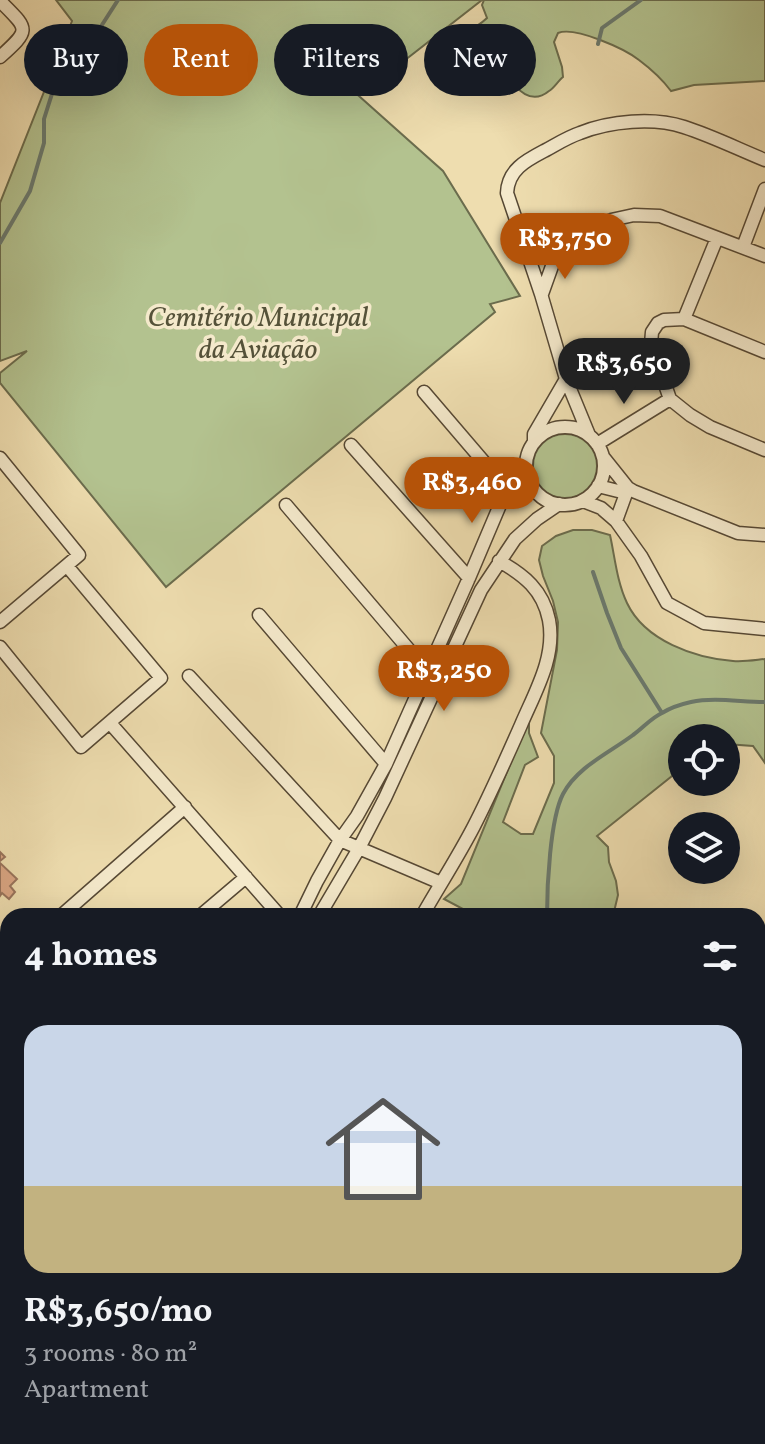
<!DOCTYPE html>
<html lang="en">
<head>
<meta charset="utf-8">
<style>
  :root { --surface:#171b24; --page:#20242c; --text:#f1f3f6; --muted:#9ea1a6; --line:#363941; --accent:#b45309 }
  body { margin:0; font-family:Vollkorn,serif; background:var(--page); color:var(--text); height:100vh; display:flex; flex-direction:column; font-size:30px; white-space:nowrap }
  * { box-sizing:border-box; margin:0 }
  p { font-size:26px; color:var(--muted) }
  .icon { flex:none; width:44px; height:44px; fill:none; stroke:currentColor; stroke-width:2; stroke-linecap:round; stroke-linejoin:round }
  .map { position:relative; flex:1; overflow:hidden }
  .side { position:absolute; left:0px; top:908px; width:766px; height:536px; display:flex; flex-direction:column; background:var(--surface); border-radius:24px 24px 0 0; box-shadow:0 8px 32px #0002 }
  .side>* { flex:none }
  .banner { position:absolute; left:24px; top:24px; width:718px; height:72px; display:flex; gap:16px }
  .tools { position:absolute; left:668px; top:724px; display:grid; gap:16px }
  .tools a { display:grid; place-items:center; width:72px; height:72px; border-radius:50%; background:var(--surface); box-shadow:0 8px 32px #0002; font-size:40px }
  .price { position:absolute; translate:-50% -68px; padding:0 18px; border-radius:28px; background:var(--accent); color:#fff; font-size:26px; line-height:52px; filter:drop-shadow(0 2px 4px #0008) }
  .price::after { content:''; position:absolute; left:50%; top:48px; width:24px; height:18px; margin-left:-12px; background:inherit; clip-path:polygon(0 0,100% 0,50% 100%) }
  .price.current { background:#222; color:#fff }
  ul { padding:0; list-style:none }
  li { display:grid; align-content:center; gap:16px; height:424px; padding:0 24px }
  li+li { border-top:2px solid var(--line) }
  li span { display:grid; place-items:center; height:248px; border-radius:24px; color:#555 }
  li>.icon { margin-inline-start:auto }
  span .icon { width:144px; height:144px; fill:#fffc; stroke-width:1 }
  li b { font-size:34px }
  h2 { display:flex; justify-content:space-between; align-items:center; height:96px; padding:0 24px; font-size:34px }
  .chip { padding:0 28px; border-radius:36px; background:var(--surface); box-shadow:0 8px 32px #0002; font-size:28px; line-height:72px }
  .chip.current { background:var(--accent); color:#fff }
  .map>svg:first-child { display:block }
  .green { fill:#b3c28f; stroke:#6b6c4d; stroke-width:2 }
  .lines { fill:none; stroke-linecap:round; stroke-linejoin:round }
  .stream { stroke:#6a796e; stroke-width:4 }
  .runway { stroke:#887a5d; stroke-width:80 }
  .building { fill:#daa785; stroke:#99755d; stroke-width:2 }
  .minor-casing { stroke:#564834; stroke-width:15 }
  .tertiary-casing { stroke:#564834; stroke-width:19 }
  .minor { stroke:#f4e9cb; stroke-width:12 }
  .tertiary { stroke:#f4e9cb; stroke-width:16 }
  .labels { text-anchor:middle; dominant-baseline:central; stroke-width:7; stroke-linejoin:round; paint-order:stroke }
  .park-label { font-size:28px; font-style:italic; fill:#555239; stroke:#f4e9cb }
</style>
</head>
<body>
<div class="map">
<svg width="765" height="1444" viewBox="0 0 765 1444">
  <rect width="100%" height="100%" fill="#eeddaf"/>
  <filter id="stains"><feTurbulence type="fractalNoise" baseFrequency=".0025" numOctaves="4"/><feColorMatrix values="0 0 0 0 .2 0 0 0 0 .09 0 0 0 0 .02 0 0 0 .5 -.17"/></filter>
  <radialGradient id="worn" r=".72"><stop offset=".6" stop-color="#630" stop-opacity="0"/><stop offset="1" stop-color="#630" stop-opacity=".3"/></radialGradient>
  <path class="green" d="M56 0H482L359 96 443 171 520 296 490 304 495 312 166 587 0 383V373L27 351 0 361V203L72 21Z
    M484 0H765V81L694 85 671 91C662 79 651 69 639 60 625 49 575 26 558 33L554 42 562 67 563 77C558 81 554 88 549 91 532 105 515 91 510 74L525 42 521 33C488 24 476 62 446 57L441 46C456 36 474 31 487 18L482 5Z
    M533 466a32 32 0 1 1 64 0a32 32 0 1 1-64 0Z
    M573 530H592L610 535C615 558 617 582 627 603 645 641 695 658 733 661 744 662 755 660 765 659V763L753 746 726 744V738H682V768L597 836 608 847 609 862 616 881 618 895 613 916H476L444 899 461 884 529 718V733L538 757 525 765 503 822 521 834H533L554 783V756L541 733 557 650 558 622 553 601 543 576 539 560 542 546 556 536Z
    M765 1012V1137L758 1136V1017Z"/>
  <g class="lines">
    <path class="stream" d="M598 44 602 28 641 0
      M0 243 30 191 44 143V119L63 59 100 28 118 0
      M593 572 607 613 621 648 662 713
      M547 916C547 887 550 819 563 794 577 767 609 753 633 735 643 728 651 718 662 713 670 708 682 704 691 702 714 697 741 702 765 702"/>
    <path class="runway" d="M0 1378H8
      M758 1406H765"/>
  </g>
  <path class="building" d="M0 852 5 857 0 861Z
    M0 863 17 879 10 886 15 892 9 899 2 893 0 896Z"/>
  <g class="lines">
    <g class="minor-casing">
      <path id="minor" d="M0 1C29 30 31 29 0 57
        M743 247 765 189
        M526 249 543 255H556L611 220 634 215 660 216 765 256
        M542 294 556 255
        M684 319 717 238
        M765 352 684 319 664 320 658 323 652 332 651 344 670 399 690 415 710 427 765 450
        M424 392 495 475 508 486
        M526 466a39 39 0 1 1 78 0a39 39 0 1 1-78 0Z
        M589 435 566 379 541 294 507 193C508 169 527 160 546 150 557 144 568 137 580 133 610 121 653 117 684 127 712 136 738 149 765 160
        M534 442V434L566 379
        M597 444 670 399
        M351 445 469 578
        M0 458 79 555 0 622
        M604 458 628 488 633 491 738 533 765 535
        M598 486 626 493
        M583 501 601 508 616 521 641 556 667 603 704 623 765 629
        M286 505 427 671
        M616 521 628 488
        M259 615 386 764
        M0 647 81 747 161 678 67 566
        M189 676 340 840 441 883
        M110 723 280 916
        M62 915 185 807
        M200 916 246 877
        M300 916 317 881 340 840 357 816 386 764 469 578 508 486 518 474 526 467
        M319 916 358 850 385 798 481 590 515 539 537 519 559 504
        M422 916C439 886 458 857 474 826 491 793 506 759 521 725 535 692 556 657 549 620 543 590 524 575 499 561"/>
    </g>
    <g class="tertiary-casing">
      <path id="tertiary" d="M0 1117H8
        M758 1145 765 1146"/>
    </g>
    <use href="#minor" class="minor"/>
    <use href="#tertiary" class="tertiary"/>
  </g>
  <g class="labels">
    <g class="park-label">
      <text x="258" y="318">Cemitério Municipal<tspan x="258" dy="32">da Aviação</tspan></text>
    </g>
  </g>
  <rect width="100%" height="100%" filter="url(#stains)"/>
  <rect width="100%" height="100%" fill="url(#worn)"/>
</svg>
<div class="tools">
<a><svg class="icon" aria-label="locate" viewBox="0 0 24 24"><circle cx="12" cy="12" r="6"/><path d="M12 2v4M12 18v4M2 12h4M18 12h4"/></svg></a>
<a><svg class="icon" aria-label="layers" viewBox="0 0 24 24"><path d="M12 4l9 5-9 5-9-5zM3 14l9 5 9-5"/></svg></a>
</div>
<b class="price" style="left:565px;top:281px">R$3,750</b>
<b class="price current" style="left:624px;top:406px">R$3,650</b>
<b class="price" style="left:472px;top:525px">R$3,460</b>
<b class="price" style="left:444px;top:713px">R$3,250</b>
<div class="banner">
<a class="chip">Buy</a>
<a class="chip current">Rent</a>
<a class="chip">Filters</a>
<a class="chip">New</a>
</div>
<section class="side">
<h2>4 homes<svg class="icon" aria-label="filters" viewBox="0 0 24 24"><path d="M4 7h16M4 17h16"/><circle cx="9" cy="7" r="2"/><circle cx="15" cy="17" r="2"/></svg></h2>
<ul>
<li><span style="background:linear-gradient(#c9d6e8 65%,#c2b280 0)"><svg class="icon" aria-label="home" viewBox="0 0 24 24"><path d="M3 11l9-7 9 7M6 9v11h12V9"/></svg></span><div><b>R$3,650/mo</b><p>3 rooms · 80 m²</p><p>Apartment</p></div></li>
</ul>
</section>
</div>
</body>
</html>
